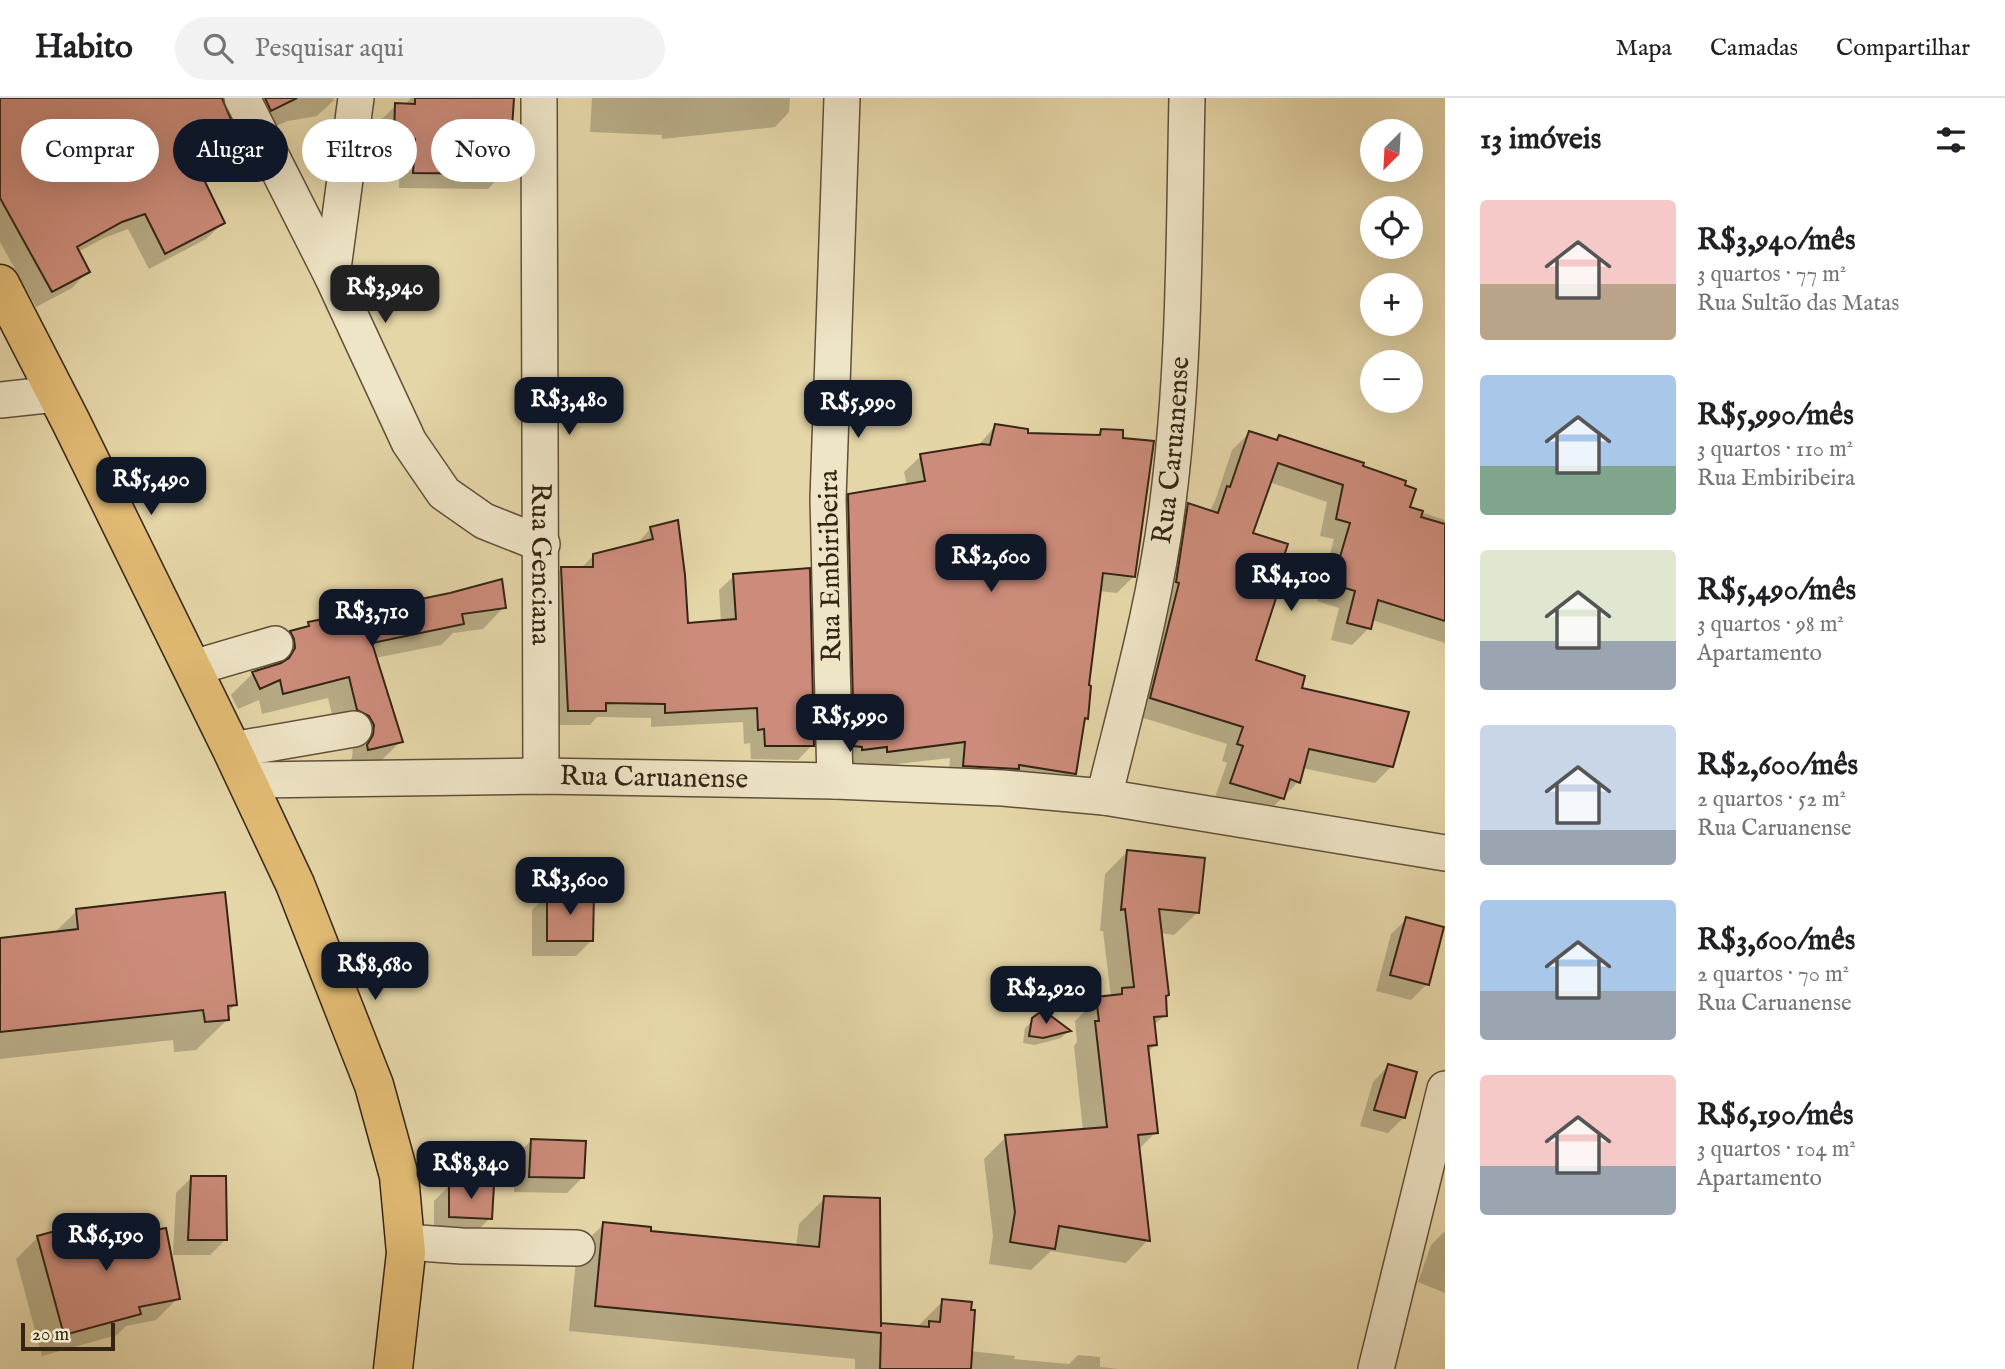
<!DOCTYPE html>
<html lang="pt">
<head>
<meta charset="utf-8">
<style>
  :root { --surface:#fff; --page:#f2f2f2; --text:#202124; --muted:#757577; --line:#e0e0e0; --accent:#111827 }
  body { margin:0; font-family:"IM FELL English",serif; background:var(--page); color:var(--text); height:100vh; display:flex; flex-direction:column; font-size:26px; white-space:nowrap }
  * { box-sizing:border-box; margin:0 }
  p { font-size:23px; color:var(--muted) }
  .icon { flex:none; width:38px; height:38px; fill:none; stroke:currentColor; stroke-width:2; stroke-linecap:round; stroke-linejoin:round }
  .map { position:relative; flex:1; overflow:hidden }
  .details { display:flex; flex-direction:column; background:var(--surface); width:560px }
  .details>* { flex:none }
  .top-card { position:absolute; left:21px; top:21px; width:665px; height:63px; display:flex; gap:14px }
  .needle { width:46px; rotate:204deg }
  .buttons { position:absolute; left:1360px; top:21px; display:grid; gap:14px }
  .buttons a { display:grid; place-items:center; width:63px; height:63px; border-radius:50%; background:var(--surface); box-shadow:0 7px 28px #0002; font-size:35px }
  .scale { position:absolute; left:21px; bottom:18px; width:94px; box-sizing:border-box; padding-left:7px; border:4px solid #352414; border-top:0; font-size:19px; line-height:24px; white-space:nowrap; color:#352414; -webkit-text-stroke:5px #eee4c6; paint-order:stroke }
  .price { position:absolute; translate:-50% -60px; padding:0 16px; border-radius:14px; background:var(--accent); color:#fff; font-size:23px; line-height:46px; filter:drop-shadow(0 2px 4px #0008) }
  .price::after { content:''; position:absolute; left:50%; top:42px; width:21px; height:16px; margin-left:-10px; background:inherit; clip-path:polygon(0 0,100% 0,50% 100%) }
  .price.selected { background:#222; color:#fff }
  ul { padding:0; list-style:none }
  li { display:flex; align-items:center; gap:21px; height:175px; padding:0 35px }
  li span { display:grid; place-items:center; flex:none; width:196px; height:140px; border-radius:7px; color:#555 }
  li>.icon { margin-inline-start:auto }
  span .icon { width:84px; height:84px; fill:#fffc; stroke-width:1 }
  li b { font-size:30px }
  h2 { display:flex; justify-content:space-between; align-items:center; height:84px; padding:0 35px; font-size:30px }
  .tag { padding:0 24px; border-radius:32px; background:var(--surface); box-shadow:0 7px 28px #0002; font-size:24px; line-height:63px }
  .tag.selected { background:var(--accent); color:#fff }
  header { display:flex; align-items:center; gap:42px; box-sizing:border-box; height:98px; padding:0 35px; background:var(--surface); border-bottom:2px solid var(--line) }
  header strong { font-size:33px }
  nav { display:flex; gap:38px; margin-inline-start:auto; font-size:24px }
  .search { width:490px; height:63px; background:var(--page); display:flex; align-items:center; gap:18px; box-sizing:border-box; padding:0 24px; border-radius:38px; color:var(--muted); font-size:26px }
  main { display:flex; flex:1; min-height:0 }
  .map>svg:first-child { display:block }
  .shadow { fill:#0003 }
  .building { fill:#cd8c7b; stroke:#352414; stroke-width:2 }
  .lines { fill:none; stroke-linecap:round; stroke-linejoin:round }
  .minor-casing { stroke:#615039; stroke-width:38 }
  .major-casing { stroke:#352414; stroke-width:41 }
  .minor { stroke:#eee4c6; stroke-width:35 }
  .major { stroke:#e2bb74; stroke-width:38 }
  .labels { text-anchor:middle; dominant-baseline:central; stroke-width:7; stroke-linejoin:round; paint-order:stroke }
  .street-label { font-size:28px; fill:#352414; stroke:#eee4c6 }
</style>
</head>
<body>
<header>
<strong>Habito</strong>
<div class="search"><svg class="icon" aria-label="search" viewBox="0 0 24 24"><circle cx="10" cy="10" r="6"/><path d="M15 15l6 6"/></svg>Pesquisar aqui</div>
<nav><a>Mapa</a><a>Camadas</a><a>Compartilhar</a></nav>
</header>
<main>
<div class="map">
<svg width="1445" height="1271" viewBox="0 0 1445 1271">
  <rect width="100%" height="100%" fill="#e5d6a8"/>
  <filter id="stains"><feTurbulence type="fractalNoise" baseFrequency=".00286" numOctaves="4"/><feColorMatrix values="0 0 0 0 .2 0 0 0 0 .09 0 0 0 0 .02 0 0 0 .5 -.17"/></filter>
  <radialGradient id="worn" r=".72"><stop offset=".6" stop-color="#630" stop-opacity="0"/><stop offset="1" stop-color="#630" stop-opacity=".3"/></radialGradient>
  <path class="shadow" d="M0 0H220L233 31 217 47 191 60 223 125 206 141 149 171 128 131 104 140 78 154 88 173 72 190 36 209 0 144Z
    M238 0H333L334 2 317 18 288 23 258 35Z
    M411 0H512L510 45 504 51 503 75 488 91 399 90 400 56H379L380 23 396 7H404Z
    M592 0H790L789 14 775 29 662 41V37L590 34Z
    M995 328 1026 336 1096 338 1101 333 1134 478 1117 495 1099 493 1087 589 1086 620 1082 624 1074 675 1058 691 948 684 950 660 871 669V665L846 668 833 415 849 398 907 388 904 374 921 358 978 348Z
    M1249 335 1275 343 1280 339 1360 369 1408 410 1445 422V545L1372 522 1369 530 1352 547 1331 542 1339 510 1317 503 1334 441 1320 438 1327 404 1269 384 1250 436 1281 459 1280 494 1274 499 1254 563 1299 592 1392 668 1375 685 1302 670 1298 684 1265 717 1214 702 1227 665 1222 663 1227 646 1134 617 1172 424 1188 407 1209 414 1215 403 1232 352Z
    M650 431 686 527 721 524 719 492 734 478 812 647 798 662 751 661 750 645 744 646 743 624 651 629V620L597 619 590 627H554L547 486 561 471H580L594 457 636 447Z
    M504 509 483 531 453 535 441 547 375 560 401 643 379 665 346 669 352 660 353 649 348 639 336 633 328 600 262 616 259 602 238 611 231 597 253 575 274 569 269 555 291 534 303 531 309 526Z
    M1127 754 1197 815 1174 837 1160 835 1168 897 1164 900 1165 917 1153 928 1156 946 1147 955 1156 1034 1138 1052 1148 1142 1126 1165 1051 1153 1031 1172 989 1166 993 1138 984 1061 1006 1039 1083 1033 1074 948 1077 944 1075 923 1097 901 1111 899 1103 833H1100L1105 776Z
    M548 796 591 843 576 858H532V812Z
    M77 813 236 906 227 915V922L196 952 174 954 173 942 0 961V842L53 836Z
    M1407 821 1427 886 1411 902 1376 893 1391 836Z
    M1033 922 1068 933 1061 940 1035 947 1023 945 1025 930Z
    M1388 968 1404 1019 1388 1035 1360 1028 1373 984Z
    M531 1043 582 1080 567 1095 514 1094 515 1058Z
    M192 1079 226 1141 210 1157H173L176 1095Z
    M450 1087 490 1120 474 1136 434 1134V1103Z
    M825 1100 879 1229 882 1226 916 1230 943 1203 970 1253 1015 1258 1014 1261 1069 1266 1078 1257 1100 1259V1269L1119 1271H855V1261L569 1233 577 1152 604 1126 649 1135 796 1149 799 1126Z
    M1445 1133V1195L1418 1184 1431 1147Z
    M38 1139 119 1141 178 1200 156 1222 126 1228 117 1237 42 1258 16 1161Z"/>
  <path class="building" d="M0 0H222L235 31 196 51 193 59 225 125 165 156 145 116 122 124 77 149 90 174 52 194 0 100Z
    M265 0H297L271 13Z
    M415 0H514L511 46H506L505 76 413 75 415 41H394L395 5 415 6Z
    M995 326 1028 331V335L1100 337 1101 331 1123 332V340L1154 343 1135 479 1103 475 1089 587 1091 588 1088 621 1085 620 1076 676 1019 667V671L963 668 965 644 887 654V649L862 652V649L854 648 848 396 925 383 920 356 982 346 990 347Z
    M1249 333 1277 342 1279 337 1364 365 1363 368 1406 383 1405 387 1416 391 1410 409 1423 413 1421 419 1445 426V523L1378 502 1371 531 1347 525 1355 493 1332 486 1350 425 1336 421 1343 387 1278 365 1253 435 1288 446 1284 458 1293 461 1281 495 1278 494 1256 562 1305 578 1302 590 1409 614 1393 669 1309 651 1300 685 1290 681 1284 701 1230 685 1243 648 1237 646 1243 629 1150 600 1179 485 1176 484 1188 405 1218 415 1227 388 1230 389Z
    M678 422 685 477 688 525 736 521 733 476 810 470 814 648H765L764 631 758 632 757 610 665 615V606L606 605V613H568L561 469H593V456L653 441 650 429Z
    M502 481 506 510 462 516 464 526 372 545 403 644 368 652 367 647 373 637 374 627 369 618 357 612 349 579 283 596 280 582 260 591 252 574 281 565 289 560 295 550 294 541 290 533 309 528 308 524 450 495Z
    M1127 752 1205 760 1199 815 1159 811 1169 897 1166 898 1167 918 1154 919 1157 947 1148 948 1158 1035 1138 1037 1150 1143 1059 1128 1055 1151 1010 1144 1015 1114 1005 1037 1107 1029 1095 923H1099L1096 899 1122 896V890L1134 889 1125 811 1121 812Z
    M225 794 237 907 228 908 229 922 205 924 203 912 0 934V840L78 831 76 811Z
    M547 794 594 795 593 843H547Z
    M1406 819 1444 829 1429 887 1390 877Z
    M1043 912 1071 933 1043 940 1029 938 1032 920Z
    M1388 966 1417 974 1405 1020 1374 1012Z
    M531 1041 586 1043 584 1080 529 1079Z
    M191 1078H226L227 1142H188Z
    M449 1085 494 1087 492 1121 449 1119Z
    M824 1098 880 1100 881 1229V1225L929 1229V1223L940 1224 942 1201 972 1204 971 1212H975L971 1271H880L881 1235 595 1208 603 1124 651 1129V1133L819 1149Z
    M114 1117 120 1139 166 1130 180 1201 139 1209 141 1216 64 1237 37 1138Z"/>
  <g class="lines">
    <g class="minor-casing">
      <g id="minor">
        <path d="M242 0 332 178 409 344 444 395 484 423 542 446"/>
        <path id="s1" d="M539 0 541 678"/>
        <path d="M332 178 356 0"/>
        <path d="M0 302 56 296"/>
        <path d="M193 570 275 546"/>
        <path d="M232 652 354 631"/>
        <path id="s2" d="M246 682 541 678 835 683 1003 690 1104 699 1445 755"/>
        <path d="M835 683 828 401 842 0"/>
        <path id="s3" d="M1104 699C1128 601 1156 503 1168 403 1185 270 1184 134 1187 0"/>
        <path d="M405 1144 462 1148 577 1150"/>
        <path d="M1376 1271 1445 991"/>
      </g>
    </g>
    <g class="major-casing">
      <path id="major" d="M0 186 71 324 232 652 295 786 374 987 399 1078 406 1155 393 1271"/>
    </g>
    <use href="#minor" class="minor"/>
    <use href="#major" class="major"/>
  </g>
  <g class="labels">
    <g class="street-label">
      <text stroke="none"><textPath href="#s3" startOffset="354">Rua Caruanense</textPath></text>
      <text stroke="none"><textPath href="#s1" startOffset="466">Rua Genciana</textPath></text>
      <text transform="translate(831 468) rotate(-91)">Rua Embiribeira</text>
      <text stroke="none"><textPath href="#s2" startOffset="408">Rua Caruanense</textPath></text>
    </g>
  </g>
  <rect width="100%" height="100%" filter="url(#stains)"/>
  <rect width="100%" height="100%" fill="url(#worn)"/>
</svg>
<div class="buttons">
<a><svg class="needle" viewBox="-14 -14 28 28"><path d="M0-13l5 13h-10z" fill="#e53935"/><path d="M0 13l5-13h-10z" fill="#757577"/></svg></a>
<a><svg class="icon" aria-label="locate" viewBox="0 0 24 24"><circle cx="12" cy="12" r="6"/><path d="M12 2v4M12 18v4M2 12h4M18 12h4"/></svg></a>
<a>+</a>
<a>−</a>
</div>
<div class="scale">20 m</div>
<b class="price selected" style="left:385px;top:227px">R$3,940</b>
<b class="price" style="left:569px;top:339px">R$3,480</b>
<b class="price" style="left:858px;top:342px">R$5,990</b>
<b class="price" style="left:151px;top:419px">R$5,490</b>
<b class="price" style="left:991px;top:496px">R$2,600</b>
<b class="price" style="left:1291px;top:515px">R$4,100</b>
<b class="price" style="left:372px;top:551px">R$3,710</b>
<b class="price" style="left:850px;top:656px">R$5,990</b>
<b class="price" style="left:570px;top:819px">R$3,600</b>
<b class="price" style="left:375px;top:904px">R$8,680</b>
<b class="price" style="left:1046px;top:928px">R$2,920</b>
<b class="price" style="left:471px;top:1103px">R$8,840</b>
<b class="price" style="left:106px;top:1175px">R$6,190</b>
<div class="top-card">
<a class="tag">Comprar</a>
<a class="tag selected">Alugar</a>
<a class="tag">Filtros</a>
<a class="tag">Novo</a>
</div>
</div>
<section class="details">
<h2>13 imóveis<svg class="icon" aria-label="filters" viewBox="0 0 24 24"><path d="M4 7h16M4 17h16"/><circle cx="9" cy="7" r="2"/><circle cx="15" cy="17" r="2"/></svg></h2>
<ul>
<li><span style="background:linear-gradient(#f6c9c9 60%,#b9a48a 0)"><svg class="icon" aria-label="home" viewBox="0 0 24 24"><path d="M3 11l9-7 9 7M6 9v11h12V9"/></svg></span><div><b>R$3,940/mês</b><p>3 quartos · 77 m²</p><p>Rua Sultão das Matas</p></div></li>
<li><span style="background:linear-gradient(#a9c7e8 65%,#7fa58c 0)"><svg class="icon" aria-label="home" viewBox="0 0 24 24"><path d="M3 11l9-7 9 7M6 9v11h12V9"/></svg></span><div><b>R$5,990/mês</b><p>3 quartos · 110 m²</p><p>Rua Embiribeira</p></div></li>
<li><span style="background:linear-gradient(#dfe7d0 65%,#9aa5b1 0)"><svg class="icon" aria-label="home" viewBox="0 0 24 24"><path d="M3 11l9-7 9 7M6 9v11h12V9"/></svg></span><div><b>R$5,490/mês</b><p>3 quartos · 98 m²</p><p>Apartamento</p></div></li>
<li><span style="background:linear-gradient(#c9d6e8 75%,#9aa5b1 0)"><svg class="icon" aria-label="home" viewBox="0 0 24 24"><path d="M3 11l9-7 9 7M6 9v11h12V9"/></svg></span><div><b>R$2,600/mês</b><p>2 quartos · 52 m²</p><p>Rua Caruanense</p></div></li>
<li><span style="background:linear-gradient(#a9c7e8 65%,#9aa5b1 0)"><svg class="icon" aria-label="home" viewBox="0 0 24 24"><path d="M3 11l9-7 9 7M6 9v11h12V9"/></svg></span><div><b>R$3,600/mês</b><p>2 quartos · 70 m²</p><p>Rua Caruanense</p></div></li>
<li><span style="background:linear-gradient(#f6c9c9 65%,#9aa5b1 0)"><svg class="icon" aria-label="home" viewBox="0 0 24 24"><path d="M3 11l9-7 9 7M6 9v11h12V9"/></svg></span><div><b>R$6,190/mês</b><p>3 quartos · 104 m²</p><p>Apartamento</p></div></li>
</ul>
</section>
</main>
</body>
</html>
